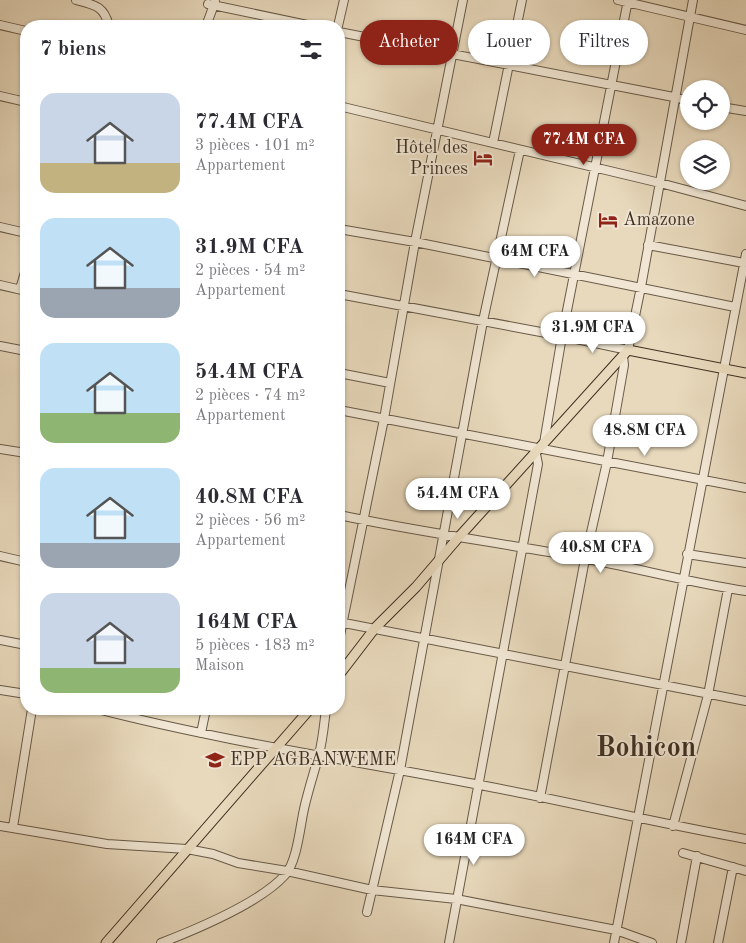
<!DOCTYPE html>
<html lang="fr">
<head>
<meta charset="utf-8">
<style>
  :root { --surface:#fff; --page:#f7f7f7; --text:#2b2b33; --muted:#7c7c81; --accent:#8f2418 }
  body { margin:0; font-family:"Old Standard TT",serif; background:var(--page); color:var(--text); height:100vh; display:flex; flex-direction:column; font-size:19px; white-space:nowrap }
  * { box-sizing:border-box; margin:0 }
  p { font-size:16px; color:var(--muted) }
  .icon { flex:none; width:28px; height:28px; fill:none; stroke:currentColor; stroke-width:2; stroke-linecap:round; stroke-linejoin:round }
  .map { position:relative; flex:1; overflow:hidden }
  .details { position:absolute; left:20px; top:20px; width:325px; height:695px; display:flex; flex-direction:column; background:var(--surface); border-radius:20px; box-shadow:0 1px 4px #0004 }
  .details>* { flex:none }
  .hud { position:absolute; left:360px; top:20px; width:310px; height:45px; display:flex; gap:10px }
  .controls { position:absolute; left:680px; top:80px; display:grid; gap:10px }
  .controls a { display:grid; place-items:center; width:50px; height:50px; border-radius:50%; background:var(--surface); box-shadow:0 1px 4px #0004; font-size:25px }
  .price { position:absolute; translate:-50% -42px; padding:0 11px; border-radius:18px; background:#fff; color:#222; font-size:16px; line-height:32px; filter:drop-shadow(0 1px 2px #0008) }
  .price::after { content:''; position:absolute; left:50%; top:30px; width:15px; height:11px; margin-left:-8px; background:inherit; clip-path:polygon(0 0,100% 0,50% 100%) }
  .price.on { background:var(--accent); color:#fff }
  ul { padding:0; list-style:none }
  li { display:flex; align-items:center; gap:15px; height:125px; padding:0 20px }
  li span { display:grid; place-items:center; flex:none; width:140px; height:100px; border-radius:15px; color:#555 }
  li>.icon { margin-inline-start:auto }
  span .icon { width:60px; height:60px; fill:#fffc; stroke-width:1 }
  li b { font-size:21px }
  h2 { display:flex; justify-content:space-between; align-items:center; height:60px; padding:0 20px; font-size:21px }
  .chip { padding:0 18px; border-radius:22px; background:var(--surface); box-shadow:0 1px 4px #0004; font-size:18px; line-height:45px }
  .chip.on { background:var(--accent); color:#fff }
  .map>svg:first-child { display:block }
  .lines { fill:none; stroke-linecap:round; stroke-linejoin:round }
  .minor-casing { stroke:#685a48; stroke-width:10 }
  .major-casing { stroke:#3e2f22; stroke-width:11 }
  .minor { stroke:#f0e6d3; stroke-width:8 }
  .major { stroke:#e8d9bc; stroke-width:9 }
  .labels { text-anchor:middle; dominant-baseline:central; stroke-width:4; stroke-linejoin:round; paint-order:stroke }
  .poi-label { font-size:18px; fill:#3e2f22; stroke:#f0e6d3; text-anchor:start }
  .town-label { font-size:28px; font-weight:bold; fill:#3e2f22; stroke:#f0e6d3 }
</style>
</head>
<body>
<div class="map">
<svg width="746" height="943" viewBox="0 0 746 943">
  <rect width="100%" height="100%" fill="#e8d9bc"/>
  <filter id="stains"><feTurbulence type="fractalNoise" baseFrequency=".004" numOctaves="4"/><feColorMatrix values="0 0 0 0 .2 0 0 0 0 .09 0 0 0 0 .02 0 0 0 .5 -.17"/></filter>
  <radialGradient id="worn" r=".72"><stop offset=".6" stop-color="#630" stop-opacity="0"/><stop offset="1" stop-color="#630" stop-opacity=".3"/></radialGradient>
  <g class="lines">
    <g class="minor-casing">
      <path id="minor" d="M76 0C95 5 104 6 109 26
        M618 0 746 30
        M208 4 312 26
        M0 25 26 31
        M206 26 215 2
        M338 26 344 0
        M339 32 689 100
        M0 96 26 102
        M339 106 660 183 746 206
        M721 107 746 111
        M493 143 522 0
        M0 227 26 233
        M339 229 415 242 735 307
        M648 245 744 263
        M0 285 26 291
        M20 289 26 269
        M339 294 562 336 628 350 641 287 693 0
        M0 346 26 351
        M339 373 390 383
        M339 410 746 488
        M544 443 562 336 628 0
        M0 449 26 453
        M339 515C419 532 501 543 582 558 637 568 691 583 746 591
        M687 554 746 563
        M0 556 26 562
        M339 622 746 701
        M0 640 26 645
        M339 640 384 419 415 242 463 0
        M0 690 26 694
        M97 709C221 741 349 760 475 784 566 801 655 823 746 839
        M201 733 206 709
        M540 798 585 559 607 462 624 365 623 356
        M0 826 107 844 187 849 213 854 238 863 287 871 372 890 456 899 616 930 652 943
        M673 826 708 695 728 589
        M13 827 32 709
        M683 853 746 871
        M367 912 400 770 483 321 520 150
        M161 943C197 929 260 903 285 875 297 862 300 827 304 809 308 791 314 773 319 754 323 739 324 724 326 709
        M449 943 538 464 536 454
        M614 943 746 254
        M681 943 697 856
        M718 943 733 867"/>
    </g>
    <g class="major-casing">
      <path id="major" d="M339 675 375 628 416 587 458 538 628 350 746 373
        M106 943 310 709"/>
    </g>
    <use href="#minor" class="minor"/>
    <use href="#major" class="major"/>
  </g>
  <defs>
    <g id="hotel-bare" transform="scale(1.5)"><path d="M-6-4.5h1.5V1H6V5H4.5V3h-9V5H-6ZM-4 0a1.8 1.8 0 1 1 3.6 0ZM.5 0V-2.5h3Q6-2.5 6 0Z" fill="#8f2418" stroke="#f0e6d3" stroke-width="2.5" paint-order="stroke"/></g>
    <g id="school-bare" transform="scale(1.5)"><path d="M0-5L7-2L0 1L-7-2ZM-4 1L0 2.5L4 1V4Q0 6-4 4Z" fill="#8f2418" stroke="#f0e6d3" stroke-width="2.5" paint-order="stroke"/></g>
  </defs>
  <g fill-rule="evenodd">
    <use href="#hotel-bare" x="483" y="158"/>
    <use href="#hotel-bare" x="608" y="220"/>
    <use href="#school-bare" x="215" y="760"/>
  </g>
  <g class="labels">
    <g class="poi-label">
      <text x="468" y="148" text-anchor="end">Hôtel des<tspan x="468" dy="21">Princes</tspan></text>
      <text x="623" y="220">Amazone</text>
      <text x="230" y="760">EPP AGBANWEME</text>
    </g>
    <g class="town-label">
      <text x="646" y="749">Bohicon</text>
    </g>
  </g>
  <rect width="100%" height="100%" filter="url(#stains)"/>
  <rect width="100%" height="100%" fill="url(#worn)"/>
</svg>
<div class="controls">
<a><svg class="icon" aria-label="locate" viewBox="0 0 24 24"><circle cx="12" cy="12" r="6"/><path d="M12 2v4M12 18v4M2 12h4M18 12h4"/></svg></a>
<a><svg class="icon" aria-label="layers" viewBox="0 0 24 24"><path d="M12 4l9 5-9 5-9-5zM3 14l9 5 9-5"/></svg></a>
</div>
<b class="price on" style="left:584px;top:166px">77.4M CFA</b>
<b class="price" style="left:535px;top:278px">64M CFA</b>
<b class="price" style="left:593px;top:354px">31.9M CFA</b>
<b class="price" style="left:645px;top:457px">48.8M CFA</b>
<b class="price" style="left:458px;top:520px">54.4M CFA</b>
<b class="price" style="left:601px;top:574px">40.8M CFA</b>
<b class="price" style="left:474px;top:866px">164M CFA</b>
<div class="hud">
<a class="chip on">Acheter</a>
<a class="chip">Louer</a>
<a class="chip">Filtres</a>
</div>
<section class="details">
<h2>7 biens<svg class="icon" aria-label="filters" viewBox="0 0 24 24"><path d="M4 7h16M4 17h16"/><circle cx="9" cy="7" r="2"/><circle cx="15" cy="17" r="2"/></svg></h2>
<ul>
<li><span style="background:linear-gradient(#c9d6e8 70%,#c2b280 0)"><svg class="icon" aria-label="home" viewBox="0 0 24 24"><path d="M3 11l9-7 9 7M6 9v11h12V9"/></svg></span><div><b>77.4M CFA</b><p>3 pièces · 101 m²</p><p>Appartement</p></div></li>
<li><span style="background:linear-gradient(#bfe0f5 70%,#9aa5b1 0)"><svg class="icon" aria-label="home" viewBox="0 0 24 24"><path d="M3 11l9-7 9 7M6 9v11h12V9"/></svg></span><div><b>31.9M CFA</b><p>2 pièces · 54 m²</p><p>Appartement</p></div></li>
<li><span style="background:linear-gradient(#bfe0f5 70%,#8fb573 0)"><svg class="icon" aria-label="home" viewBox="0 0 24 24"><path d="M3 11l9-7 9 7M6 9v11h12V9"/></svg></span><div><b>54.4M CFA</b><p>2 pièces · 74 m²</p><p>Appartement</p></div></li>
<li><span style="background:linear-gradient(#bfe0f5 75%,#9aa5b1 0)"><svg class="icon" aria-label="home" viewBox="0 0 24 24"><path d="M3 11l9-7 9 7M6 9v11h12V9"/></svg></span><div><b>40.8M CFA</b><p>2 pièces · 56 m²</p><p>Appartement</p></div></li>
<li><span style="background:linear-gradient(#c9d6e8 75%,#8fb573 0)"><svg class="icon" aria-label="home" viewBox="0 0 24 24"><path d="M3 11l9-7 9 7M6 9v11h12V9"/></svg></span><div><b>164M CFA</b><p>5 pièces · 183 m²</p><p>Maison</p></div></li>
</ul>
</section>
</div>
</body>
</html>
